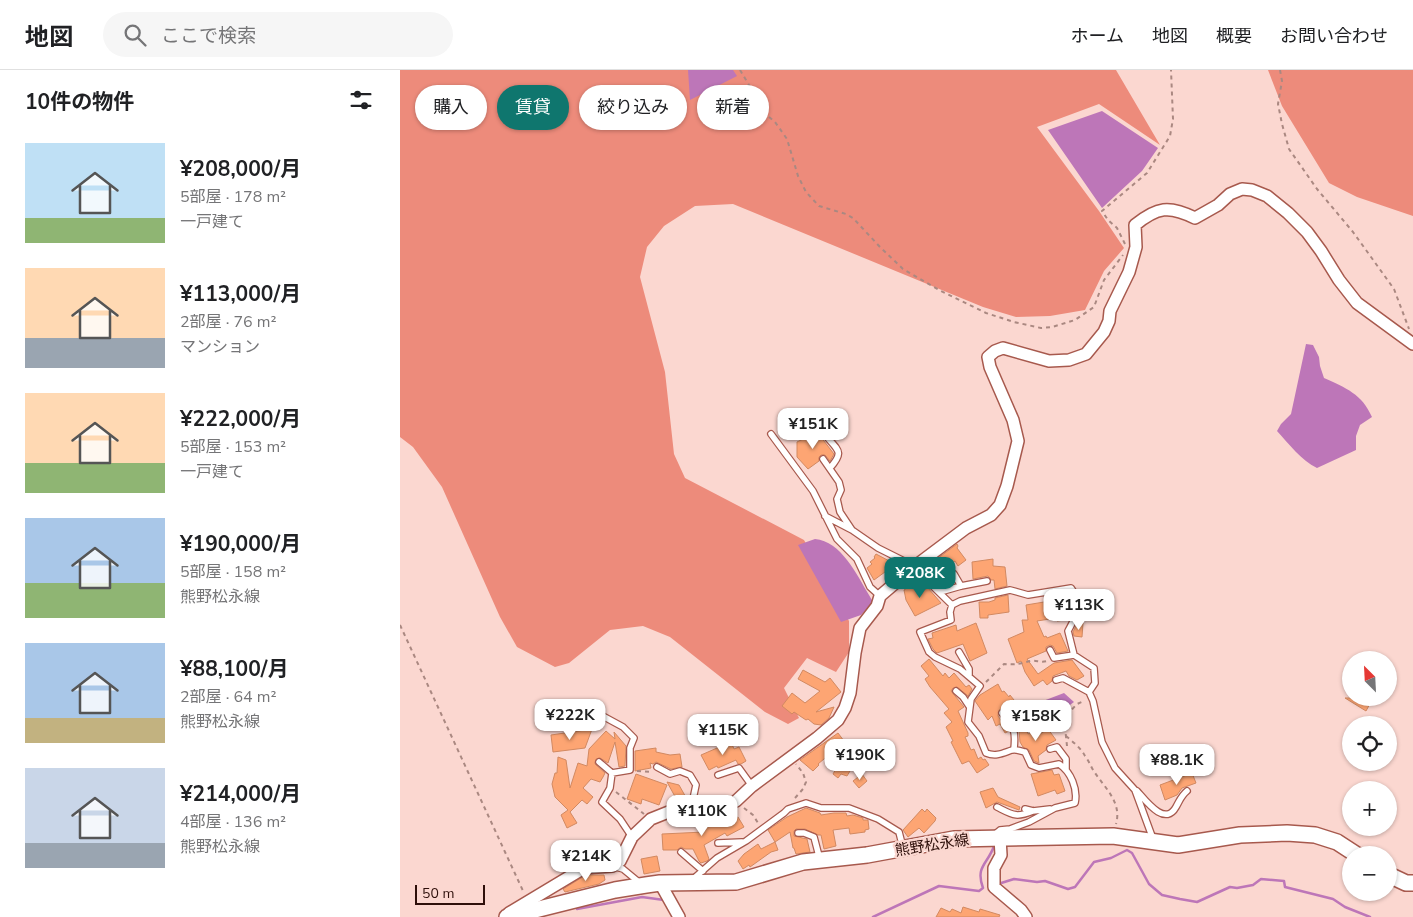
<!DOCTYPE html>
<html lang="ja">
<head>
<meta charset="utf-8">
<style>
  :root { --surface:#fff; --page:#f6f6f6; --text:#202124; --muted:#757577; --line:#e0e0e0; --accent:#0f766e }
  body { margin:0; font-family:"Nunito Sans","Noto Sans JP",sans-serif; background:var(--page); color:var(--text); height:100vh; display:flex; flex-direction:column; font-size:19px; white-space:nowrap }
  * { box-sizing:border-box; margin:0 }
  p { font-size:16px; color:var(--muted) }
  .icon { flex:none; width:28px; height:28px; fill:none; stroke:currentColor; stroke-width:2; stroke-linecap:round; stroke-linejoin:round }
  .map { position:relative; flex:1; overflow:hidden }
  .panel { display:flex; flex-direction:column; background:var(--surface); width:400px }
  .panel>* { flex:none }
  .top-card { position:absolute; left:15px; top:15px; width:475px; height:45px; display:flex; gap:10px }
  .needle { width:32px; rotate:336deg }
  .fabs { position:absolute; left:942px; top:581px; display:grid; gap:10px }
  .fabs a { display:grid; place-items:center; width:55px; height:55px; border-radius:50%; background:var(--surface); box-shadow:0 1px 4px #0004; font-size:25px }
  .scale { position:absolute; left:15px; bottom:12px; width:70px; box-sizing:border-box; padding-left:5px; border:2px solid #2e0f0a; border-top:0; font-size:14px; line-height:18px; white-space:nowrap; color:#2e0f0a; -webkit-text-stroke:4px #fbd7d0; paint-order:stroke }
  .price { position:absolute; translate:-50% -42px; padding:0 11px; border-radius:10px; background:#fff; color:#222; font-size:16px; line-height:32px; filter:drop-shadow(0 1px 2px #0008) }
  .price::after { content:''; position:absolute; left:50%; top:30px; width:15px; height:11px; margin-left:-8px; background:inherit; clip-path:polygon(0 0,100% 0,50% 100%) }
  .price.active { background:var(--accent); color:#fff }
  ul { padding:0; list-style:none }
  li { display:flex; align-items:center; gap:15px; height:125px; padding:0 25px }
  li span { display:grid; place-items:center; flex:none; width:140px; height:100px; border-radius:0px; color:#555 }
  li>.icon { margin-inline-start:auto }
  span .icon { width:60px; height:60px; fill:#fffc; stroke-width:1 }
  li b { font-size:21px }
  h2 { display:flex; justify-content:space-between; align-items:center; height:60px; padding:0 25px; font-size:21px }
  .pill { padding:0 18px; border-radius:22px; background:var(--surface); box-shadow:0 1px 4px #0004; font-size:18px; line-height:45px }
  .pill.active { background:var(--accent); color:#fff }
  header { display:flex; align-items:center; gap:30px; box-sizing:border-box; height:70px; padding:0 25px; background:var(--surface); border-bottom:1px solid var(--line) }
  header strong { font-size:24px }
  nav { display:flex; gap:28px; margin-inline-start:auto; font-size:18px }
  .search { width:350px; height:45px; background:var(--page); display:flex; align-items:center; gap:12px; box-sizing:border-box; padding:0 18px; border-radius:28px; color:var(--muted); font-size:19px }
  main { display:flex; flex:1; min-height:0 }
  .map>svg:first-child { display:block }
  .forest { fill:#ed8b7b }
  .water { fill:#bd76b8 }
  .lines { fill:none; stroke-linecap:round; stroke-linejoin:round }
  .stream { stroke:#bd76b8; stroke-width:2.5 }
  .building { fill:#fda573; stroke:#d28961 }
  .lane-casing { stroke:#a7594d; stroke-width:8 }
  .street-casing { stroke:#a7594d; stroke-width:14 }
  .secondary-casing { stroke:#a7594d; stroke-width:18 }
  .path { stroke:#aa8881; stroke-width:2; stroke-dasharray:4 4; stroke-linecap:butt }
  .lane { stroke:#fff; stroke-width:5.5 }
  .street { stroke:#fff; stroke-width:11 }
  .secondary { stroke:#fff; stroke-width:15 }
  .labels { text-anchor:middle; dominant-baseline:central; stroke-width:4.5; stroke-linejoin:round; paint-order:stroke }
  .street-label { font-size:15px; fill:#2e0f0a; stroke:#fbd7d0 }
</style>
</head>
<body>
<header>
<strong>地図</strong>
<div class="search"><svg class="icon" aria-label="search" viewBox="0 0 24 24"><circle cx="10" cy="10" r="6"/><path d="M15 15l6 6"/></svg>ここで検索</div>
<nav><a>ホーム</a><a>地図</a><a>概要</a><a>お問い合わせ</a></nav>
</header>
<main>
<section class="panel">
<h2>10件の物件<svg class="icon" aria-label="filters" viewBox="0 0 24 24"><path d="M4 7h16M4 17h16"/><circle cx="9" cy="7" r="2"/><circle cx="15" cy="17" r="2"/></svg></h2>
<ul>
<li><span style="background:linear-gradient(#bfe0f5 75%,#8fb573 0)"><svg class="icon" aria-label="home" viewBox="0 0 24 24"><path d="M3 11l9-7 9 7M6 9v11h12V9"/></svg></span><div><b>¥208,000/月</b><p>5部屋 · 178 m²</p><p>一戸建て</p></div></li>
<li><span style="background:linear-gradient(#ffd9b3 70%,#9aa5b1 0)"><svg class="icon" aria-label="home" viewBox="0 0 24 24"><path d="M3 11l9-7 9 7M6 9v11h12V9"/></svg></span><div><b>¥113,000/月</b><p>2部屋 · 76 m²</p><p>マンション</p></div></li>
<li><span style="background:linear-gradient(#ffd9b3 70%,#8fb573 0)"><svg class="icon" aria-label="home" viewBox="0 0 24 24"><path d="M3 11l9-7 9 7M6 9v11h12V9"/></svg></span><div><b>¥222,000/月</b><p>5部屋 · 153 m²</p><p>一戸建て</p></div></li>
<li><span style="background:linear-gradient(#a9c7e8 65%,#8fb573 0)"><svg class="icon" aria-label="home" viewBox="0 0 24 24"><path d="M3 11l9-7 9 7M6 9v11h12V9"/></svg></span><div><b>¥190,000/月</b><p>5部屋 · 158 m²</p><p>熊野松永線</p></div></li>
<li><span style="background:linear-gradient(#a9c7e8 75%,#c2b280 0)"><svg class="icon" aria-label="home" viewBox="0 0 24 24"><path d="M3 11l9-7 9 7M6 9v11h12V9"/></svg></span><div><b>¥88,100/月</b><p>2部屋 · 64 m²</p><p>熊野松永線</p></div></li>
<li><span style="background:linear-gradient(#c9d6e8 75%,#9aa5b1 0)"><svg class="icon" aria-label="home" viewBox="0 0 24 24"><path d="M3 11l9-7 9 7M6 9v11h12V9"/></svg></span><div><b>¥214,000/月</b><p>4部屋 · 136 m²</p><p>熊野松永線</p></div></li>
</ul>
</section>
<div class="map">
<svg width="1013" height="847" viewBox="0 0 1013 847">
  <rect width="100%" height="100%" fill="#fbd7d0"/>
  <path class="forest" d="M0 0H716L760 75 699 34 637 57 699 141 724 178 704 201 685 240 650 246 616 247 583 237 333 134 295 136 264 156 247 177 240 207 265 302 274 384 285 408 404 470 449 551V582L436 602 407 588 384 618 399 648 388 654 365 642 270 567 243 556 210 560 169 593 155 597 117 577 100 547 42 417 13 377 0 367Z
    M868 0H1013V146L957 127 929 113 882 36Z"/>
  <path class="water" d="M288 0H333L337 6 290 30Z
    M702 41 758 78 742 101 702 138 648 60Z
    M906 274 913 275 919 287 920 296 924 308C946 318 962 324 972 347L960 355 956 366V380L917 398C901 390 889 374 877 361L881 354 891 344Z
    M415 469C441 471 457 505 469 525L473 532 461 545 441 552 398 475Z
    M664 623 674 632 663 640 662 644 654 645 652 640 643 631Z"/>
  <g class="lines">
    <path class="stream" d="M598 814 614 809 637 812 645 811 668 819 675 817 694 792 711 788 727 780 732 783 749 814 762 825 780 829 797 832 830 817 837 818 853 815 861 809 884 811 885 817 933 829 945 837 970 847
      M177 839 242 827 264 830
      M473 847 539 816 579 821 583 818C575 796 588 794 594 776"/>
  </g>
  <path class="building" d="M417 362 434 384 430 391 425 385H421L419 387V391L408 399 397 387V372Z
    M557 474 558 476 557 478 566 490 558 496 555 491 541 502 543 506 536 511 528 500 532 498 529 495Z
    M476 484 495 494 500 498 495 503 489 499 474 510 467 498 472 494 470 492 475 488 474 487Z
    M593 489V496L605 497 607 516 595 519 594 510H591L588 506 573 509 572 492Z
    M513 511 514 517 517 516 519 522 528 518 541 533 515 546 506 530 504 520H505L504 515 508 512Z
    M608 525 609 542 588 545V548H580L579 532H589L595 530V528Z
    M662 529 665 550 657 551 656 548 637 551 644 567 646 566 647 568 660 563 668 581 657 583 653 576 650 575 646 577V581L627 589 638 604 654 593 672 590 684 606 677 610 669 606 666 601 653 606 652 611 647 615 643 610 634 616 625 602 621 591 617 593 608 569 624 562 622 550H628L626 535Z
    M576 553 587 583 570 591 563 574 537 583 533 579 528 569 533 568 532 563 556 555 557 561Z
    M683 553 682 567 674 566 673 562 676 556Z
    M529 589 543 606 545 603 549 608 554 603 566 617 569 615 572 619 568 626 557 617 553 618 551 621 564 637 558 641 568 663V666L565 667 571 680 574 679 578 689 581 687 583 690 585 689 589 695 577 703 569 691 562 694 551 672 553 671 546 657 552 652 544 643 549 639 530 617 525 609 529 606 521 596Z
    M403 600 425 612 430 608 441 622 416 642 434 637 429 648 421 655 414 654 408 649 406 650 394 642 392 644 382 636 392 623 405 633 420 621 398 609Z
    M598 614 602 622 604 621 609 627 610 625 622 640 616 645 621 655 617 657 605 640 602 638 599 640 598 646 609 661 605 663 600 654 596 656 592 646 588 650 575 631 580 625Z
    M945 628H967L972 630 966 641Z
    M192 659 185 678 153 682 151 665Z
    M626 659 628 664 635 660 638 665 648 659 656 670 647 675 646 680 638 686 639 693 634 691 629 680 623 677 620 672 619 660Z
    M206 661 215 669 214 662 226 676 225 696 219 697 215 672 208 693 200 688 196 689 195 694 205 703 203 707 200 712 191 709 183 718 193 727 187 734 182 730 170 742 177 753 167 758 161 745 168 740 155 727 152 714 155 703H157L158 687 166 690 170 718 178 693 187 696 189 679Z
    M438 663 444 671 442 672 443 673 418 694 419 695 413 701 400 690Z
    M331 672 334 679 339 677 346 691 341 694H338L336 690 318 698 317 696 309 700 301 685Z
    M256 678V682L270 685 280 684 282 697 271 699 256 692 253 694 250 693 251 698 235 701V681Z
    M445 684 456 691 447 706 441 704 438 708 433 704Z
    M652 700 654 705 659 704 665 721 657 724 655 720 638 726 631 704Z
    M792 703 796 713 782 718 777 725 765 730 760 715Z
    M236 704 267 715 259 735 242 729 241 734 227 729Z
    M462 704 467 711 459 718 453 711Z
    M267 712 279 715 288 731 283 734 278 732Z
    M593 718 598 727 620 737 619 740 597 732 586 738 580 722Z
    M406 738 420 743 421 745 434 743H446L447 746 453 745 463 748V750H468L469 759 465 760V762L450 764 449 758 433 760 436 776 424 779 421 765H418L405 759H396L394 761V766L407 769 410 782 396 784 394 778H393L390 762 375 772 368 760 387 747Z
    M522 739 525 742 527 739 536 748 535 751 524 763 519 758 508 767 503 760Z
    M330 743 334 748 338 747 344 757 327 766 325 763 304 775 309 789 307 791 301 793 299 791 293 779H285L281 777 277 780H263L262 764 304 762 302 758Z
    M375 772 378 780 371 782 350 797 349 795 343 799 338 791 344 784 358 774 361 779Z
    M257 786 260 801 244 804 241 789Z
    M186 805H204L205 810 199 814 165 822 163 819Z
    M563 837 579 842 580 839 600 845 599 847H536L541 838 550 842 552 839 561 843Z"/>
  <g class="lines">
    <g class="lane-casing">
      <path id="lane" d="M371 364 413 421 437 469 457 489 470 517 480 526
        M426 366C439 381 444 382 430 398
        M423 389 439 412 441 420 437 429 440 442 452 460 478 478 510 494 552 535 560 531 610 520 628 525 671 518C684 535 677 544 668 561L674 585 694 598 695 613 689 622 693 631 702 672 715 698 735 720 753 769
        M425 446 452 460
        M554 504 561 516
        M540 522 561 516 587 511
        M552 535 550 542 551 550 520 562 529 582 535 587 560 599 580 616 571 629 568 652 579 666 586 683C596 687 603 683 612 680 616 679 621 681 625 682L631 695 639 698 659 694C671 702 678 719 675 733L655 738 629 752 610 759 600 760 594 765
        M650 580 654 588 674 585
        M559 582 569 599V606
        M656 610 663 608 689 622
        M556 621 563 627 569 636
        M602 643C614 658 616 660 614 679
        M199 644 223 657 234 668 230 678V700L212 703
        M650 679 657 677 666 689V699
        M199 692 212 703 210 718 202 732 220 749 232 767
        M257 697 270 704 280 701 290 705 296 715 293 729 295 750
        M318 705 339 698 352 716
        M737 721C746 731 765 757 776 737 780 730 781 726 787 721
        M597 737C613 745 616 748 633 741
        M625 739 633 741 650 739
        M398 763H404L414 767 420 790
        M318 773 342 772
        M281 782 303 801
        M212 796 223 799 240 813
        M292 810 317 788 346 771 384 743 388 739 406 733 421 738H449L478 749 499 762 503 778"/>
    </g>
    <g class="street-casing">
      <path id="street" d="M600 768 601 785 594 798V817L621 840 626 847
        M260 813 279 847
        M109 843 184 798 212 796 220 791 232 767 251 749 276 739 295 750 336 731 352 716 417 668 438 650 445 638 450 623 455 583 460 558 477 536 480 526 514 497 566 458 591 445 600 435 607 416 618 371 613 350 590 297 588 287 595 281 603 278 649 291 669 290 686 284 704 262 709 251 710 241 729 202 736 177 735 155C757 137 769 135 795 148L818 135 830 124 842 119 852 120 867 126 888 143 907 162 921 181 939 210 957 233 1013 274"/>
    </g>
    <g class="secondary-casing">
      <path id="secondary" d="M989 805 1006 813H1013
        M107 847 215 820 246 815 260 813 336 812 403 792 467 785 554 769 713 766 778 775 840 765 887 763 915 765 937 772 957 785"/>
    </g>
    <path class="path" d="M340 0 352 20 357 34 362 41 375 52 387 69 398 106 406 122 419 136 446 144 453 148 480 177 503 199 539 220 586 243 614 252 641 258 652 257 675 250 694 237 704 210 723 185
      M880 0 882 11 878 34 882 54 889 79 917 119 953 162 994 219 1009 259
      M725 174 717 158 708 150 702 141 747 103 770 66 773 49 771 0
      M0 555 124 823
      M586 612 604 594C617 595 618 594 630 591 636 590 641 593 647 591
      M666 666C673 672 681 678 685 686 689 691 691 697 695 703 706 719 722 733 716 754
      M667 676 664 648 677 634 684 631
      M237 701 252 702
      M216 722 244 744
      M395 728 403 719 406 712 403 703 396 694
      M344 738 353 745 358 753"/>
    <use href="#lane" class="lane"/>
    <use href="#street" class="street"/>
    <use href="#secondary" class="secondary"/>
  </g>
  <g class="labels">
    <g class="street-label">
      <text transform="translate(532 775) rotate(-9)">熊野松永線</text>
    </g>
  </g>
</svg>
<div class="fabs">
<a><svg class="needle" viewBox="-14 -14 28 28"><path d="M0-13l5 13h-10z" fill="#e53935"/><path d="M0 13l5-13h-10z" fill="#757577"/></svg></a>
<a><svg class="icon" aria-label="locate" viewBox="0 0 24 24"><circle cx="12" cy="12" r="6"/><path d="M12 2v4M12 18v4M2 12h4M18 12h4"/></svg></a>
<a>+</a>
<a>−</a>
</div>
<div class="scale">50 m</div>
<b class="price" style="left:413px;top:380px">¥151K</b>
<b class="price active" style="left:520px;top:529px">¥208K</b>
<b class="price" style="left:679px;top:561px">¥113K</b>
<b class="price" style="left:170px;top:671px">¥222K</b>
<b class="price" style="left:636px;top:672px">¥158K</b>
<b class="price" style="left:323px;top:686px">¥115K</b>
<b class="price" style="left:460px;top:711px">¥190K</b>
<b class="price" style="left:777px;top:716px">¥88.1K</b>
<b class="price" style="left:302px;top:767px">¥110K</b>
<b class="price" style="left:186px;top:812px">¥214K</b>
<div class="top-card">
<a class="pill">購入</a>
<a class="pill active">賃貸</a>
<a class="pill">絞り込み</a>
<a class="pill">新着</a>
</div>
</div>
</main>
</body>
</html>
